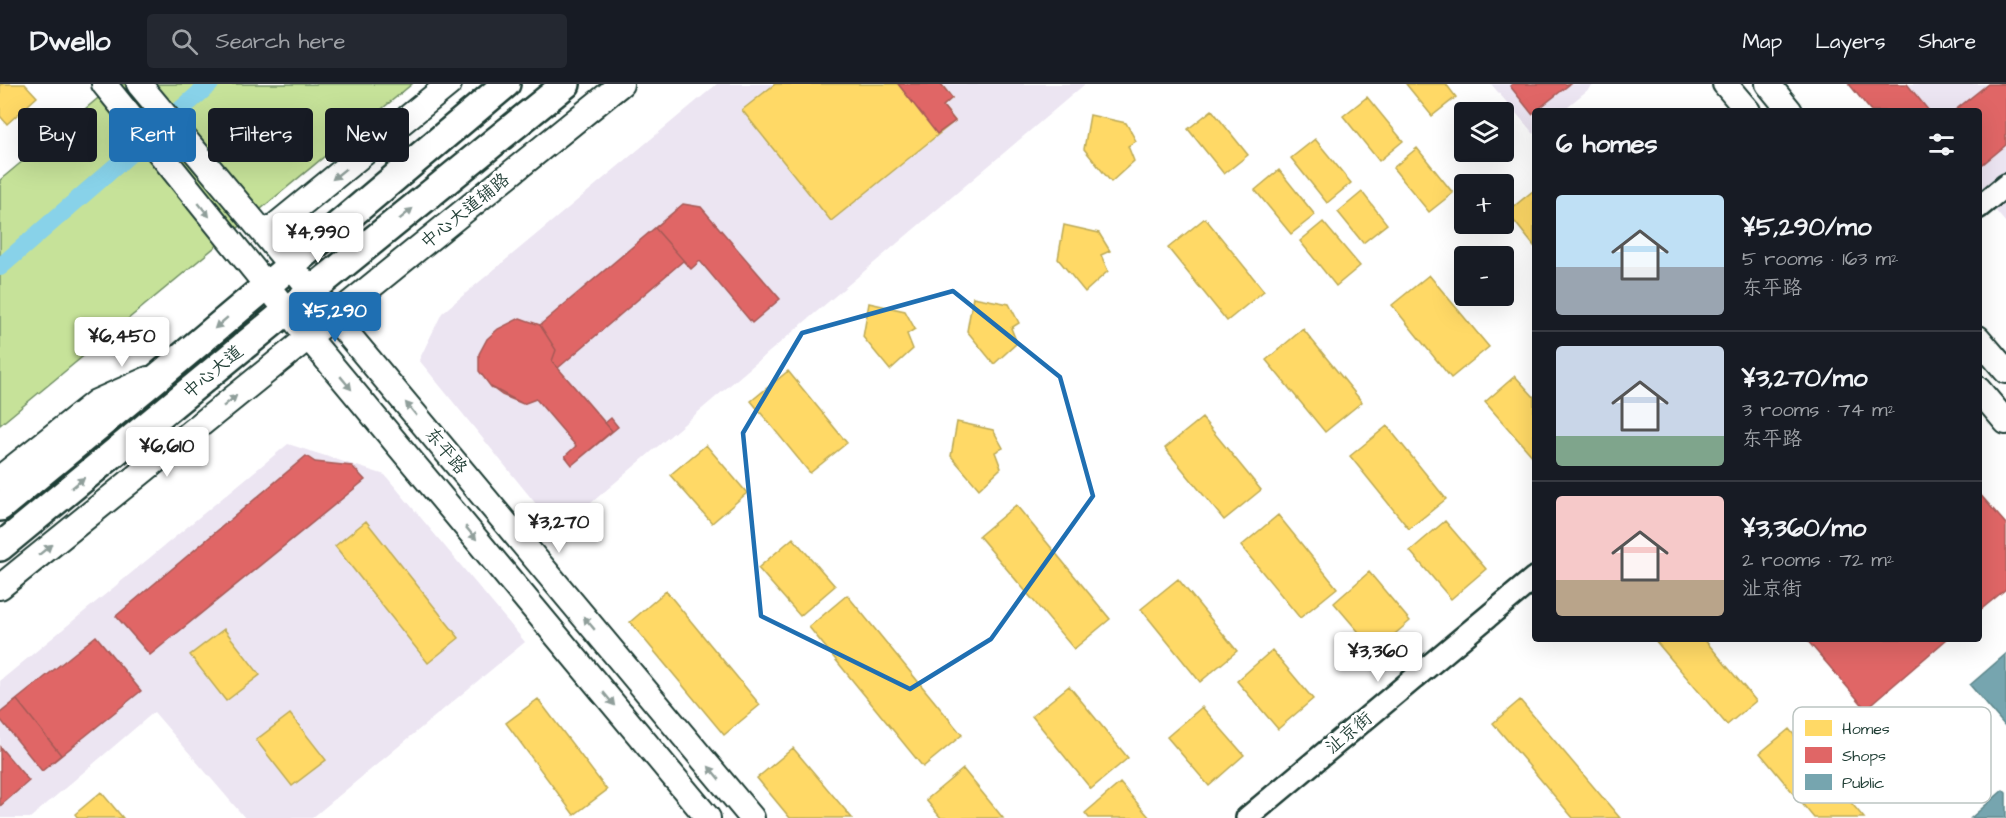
<!DOCTYPE html>
<html lang="en">
<head>
<meta charset="utf-8">
<style>
  :root { --surface:#171b24; --page:#242831; --text:#f1f3f6; --muted:#9ea1a6; --line:#363941; --accent:#1f6fb2 }
  body { margin:0; font-family:"Architects Daughter","LXGW WenKai TC",sans-serif; background:var(--page); color:var(--text); height:100vh; display:flex; flex-direction:column; font-size:22px; white-space:nowrap }
  * { box-sizing:border-box; margin:0 }
  p { font-size:20px; color:var(--muted) }
  .icon { flex:none; width:33px; height:33px; fill:none; stroke:currentColor; stroke-width:2; stroke-linecap:round; stroke-linejoin:round }
  .map { position:relative; flex:1; overflow:hidden }
  .sheet { position:absolute; left:1532px; top:24px; width:450px; height:534px; display:flex; flex-direction:column; background:var(--surface); border-radius:6px; box-shadow:0 6px 24px #0002 }
  .sheet>* { flex:none }
  .guide { position:absolute; left:18px; top:24px; width:570px; height:54px; display:flex; gap:12px }
  .fabs { position:absolute; left:1454px; top:18px; display:grid; gap:12px }
  .fabs a { display:grid; place-items:center; width:60px; height:60px; border-radius:6px; background:var(--surface); box-shadow:0 6px 24px #0002; font-size:30px }
  .price { position:absolute; translate:-50% -51px; padding:0 14px; border-radius:6px; background:#fff; color:#222; font-size:20px; line-height:39px; filter:drop-shadow(0 2px 3px #0008) }
  .price::after { content:''; position:absolute; left:50%; top:36px; width:18px; height:14px; margin-left:-9px; background:inherit; clip-path:polygon(0 0,100% 0,50% 100%) }
  .price.current { background:var(--accent); color:#fff }
  ul { padding:0; list-style:none }
  li { display:flex; align-items:center; gap:18px; height:150px; padding:0 24px }
  li+li { border-top:2px solid var(--line) }
  li span { display:grid; place-items:center; flex:none; width:168px; height:120px; border-radius:6px; color:#555 }
  li>.icon { margin-inline-start:auto }
  span .icon { width:72px; height:72px; fill:#fffc; stroke-width:1 }
  li b { font-size:26px }
  h2 { display:flex; justify-content:space-between; align-items:center; height:72px; padding:0 24px; font-size:26px }
  .chip { padding:0 21px; border-radius:6px; background:var(--surface); box-shadow:0 6px 24px #0002; font-size:21px; line-height:54px }
  .chip.current { background:var(--accent); color:#fff }
  header { display:flex; align-items:center; gap:36px; box-sizing:border-box; height:84px; padding:0 30px; background:var(--surface); border-bottom:2px solid var(--line) }
  header strong { font-size:28px }
  nav { display:flex; gap:33px; margin-inline-start:auto; font-size:21px }
  .search { width:420px; height:54px; background:var(--page); display:flex; align-items:center; gap:15px; box-sizing:border-box; padding:0 21px; border-radius:6px; color:var(--muted); font-size:22px }
  .map>svg:first-child { display:block }
  .built { fill:#ece5f2 }
  .green { fill:#c6e299; stroke:#729066; stroke-width:1.5 }
  .homes { fill:#ffd966; stroke:#bcaa57; stroke-width:1.5 }
  .shops { fill:#e06666; stroke:#a65a57; stroke-width:1.5 }
  .public { fill:#76a5af; stroke:#5c868a; stroke-width:1.5 }
  .lines { fill:none; stroke-linecap:round; stroke-linejoin:round }
  .canal { stroke:#88d2e9; stroke-width:18 }
  .tertiary-casing { stroke:#1f3d34; stroke-width:26 }
  .secondary-casing { stroke:#1f3d34; stroke-width:28 }
  .primary-casing { stroke:#1f3d34; stroke-width:32 }
  .tertiary { stroke:#fff; stroke-width:21 }
  .secondary { stroke:#fff; stroke-width:24 }
  .primary { stroke:#fff; stroke-width:27 }
  .oneway { fill:#8f9e9a }
  .marked { fill:none; stroke:#1f6fb2; stroke-width:4.5; stroke-linejoin:round }
  .labels { text-anchor:middle; dominant-baseline:central; stroke-width:6; stroke-linejoin:round; paint-order:stroke }
  .street-label { font-size:18px; fill:#1f3d34; stroke:#fff }
  .key { fill:#fff; stroke:#bcc5c2; stroke-width:1.5 }
  .key-label { font-size:16px; fill:#1f3d34 }
</style>
</head>
<body>
<header>
<strong>Dwello</strong>
<div class="search"><svg class="icon" aria-label="search" viewBox="0 0 24 24"><circle cx="10" cy="10" r="6"/><path d="M15 15l6 6"/></svg>Search here</div>
<nav><a>Map</a><a>Layers</a><a>Share</a></nav>
</header>
<div class="map">
<svg width="2006" height="734" viewBox="0 0 2006 734">
  <rect width="100%" height="100%" fill="#fff"/>
  <filter id="ink" filterUnits="userSpaceOnUse"><feTurbulence type="fractalNoise" baseFrequency=".0167" numOctaves="2"/><feDisplacementMap in="SourceGraphic" scale="12" xChannelSelector="R" yChannelSelector="G"/><feConvolveMatrix kernelMatrix="1 2 1 2 8 2 1 2 1" color-interpolation-filters="sRGB"/></filter>
  <g filter="url(#ink)">
    <path class="built" d="M717 0H1085L558 447 419 276 442 229Z
      M1491 0H1595L1562 27H1534V50Z
      M1886 0H2006V139L1979 107 1978 27H1909Z
      M288 360 385 391 525 558 312 734H245L154 628 30 734H0V597Z"/>
    <path class="green" d="M115 0H412L0 341V96Z"/>
    <path class="homes" d="M0 0H25L37 13 7 40 0 32Z
      M775 0H941L952 14 943 22 955 37 831 137 742 26Z
      M1406 0H1446L1456 13 1432 32Z
      M1367 13 1403 57 1379 77 1343 32Z
      M1212 26 1248 71 1224 90 1188 45Z
      M1090 31 1126 39 1136 57 1128 62 1134 77 1111 98 1084 65Z
      M1315 55 1351 99 1327 119 1291 74Z
      M1417 64 1453 109 1429 128 1393 84Z
      M1279 86 1315 131 1291 150 1255 106Z
      M1534 106V162L1507 128Z
      M1362 108 1387 140 1363 159 1338 128Z
      M1205 134 1264 207 1227 237 1168 164Z
      M1323 138 1360 182 1336 202 1300 157Z
      M1064 141 1099 149 1110 167 1101 171 1108 187 1085 208 1058 175Z
      M1429 191 1489 263 1451 294 1392 221Z
      M973 213 1009 220 1019 239 1011 244 1017 259 994 280 967 247Z
      M869 219 905 227 915 245 907 250 913 265 890 286 863 253Z
      M1303 245 1362 318 1325 348 1266 276Z
      M788 287 847 359 810 389 751 317Z
      M1515 292 1534 313V374L1485 318Z
      M1202 334 1261 406 1224 436 1165 364Z
      M957 338 993 346 1003 364 995 368 1001 384 979 405 951 372Z
      M1387 342 1446 415 1409 445 1350 372Z
      M706 361 747 409 712 439 670 391Z
      M1016 421 1110 535 1074 565 979 452Z
      M1278 431 1337 504 1300 534 1241 462Z
      M366 437 459 554 428 579 335 462Z
      M1445 437 1486 485 1451 515 1410 467Z
      M793 454 835 502 800 532 758 484Z
      M1369 488 1410 537 1375 567 1334 519Z
      M1178 495 1237 567 1200 598 1141 525Z
      M666 507 760 621 724 651 630 538Z
      M847 511 962 651 923 683 809 543Z
      M224 545 260 591 226 617 190 571Z
      M1654 555H1704L1756 617 1727 641Z
      M1272 566 1313 615 1278 645 1237 597Z
      M1069 602 1128 674 1091 705 1032 632Z
      M538 615 607 706 574 731 506 639Z
      M1520 616 1620 734H1573L1493 639Z
      M1202 623 1244 671 1209 702 1167 653Z
      M290 630 326 676 292 702 256 656Z
      M1789 645 1864 734H1814L1760 669Z
      M793 664 852 734H790L757 694Z
      M963 685 1003 734H941L926 716Z
      M1120 699 1150 734H1089L1085 729Z
      M101 708 123 734H78L75 730Z"/>
    <path class="shops" d="M898 0H941L952 14 943 22 955 37 937 50Z
      M1512 0H1570L1532 30 1510 2Z
      M1849 0H1907L1929 27H1871Z
      M1988 0H2006V61L1983 80H1978V27H1954Z
      M683 120 701 123 780 215 752 239 700 177 691 185 683 177 558 284 612 347 572 381 565 372 576 362 536 315 523 320 491 303 479 287V270L487 255 498 245 520 234 540 241Z
      M683 120 701 123 780 215 752 239 700 177 691 185 655 144Z
      M520 234 540 241 556 266 552 277 605 339 611 334 618 343 572 381 565 372 576 362 536 315 523 320 502 311 491 303 479 287V270L487 255 498 245Z
      M306 372 315 378 352 382 365 396 150 571 116 532Z
      M1978 408 2006 440V505L1978 528Z
      M96 552 141 607 42 687 0 635V629Z
      M1806 555H1947L1866 625Z
      M17 616 61 671 42 687 0 635V629Z
      M0 663 29 697 0 722Z"/>
    <path class="public" d="M2006 570V643L1970 601Z
      M2003 706 2006 709V734H1971Z"/>
    <g class="lines">
      <path class="canal" d="M0 183 210 0"/>
      <g class="tertiary-casing">
        <path id="tertiary" d="M1978 124 2006 101
          M1247 734 1534 494"/>
      </g>
      <g class="secondary-casing">
        <path id="secondary" d="M104 0 309 254 708 734
          M139 0 752 734
          M1725 0 1748 27
          M1768 0 1790 27
          M265 150 449 0
          M1978 254 2006 287
          M1978 305 2006 338
          M0 394 96 318 148 295
          M0 503 621 0"/>
      </g>
      <g class="primary-casing">
        <path id="primary" d="M0 423 164 288 506 0
          M0 463 312 206 566 0"/>
      </g>
      <use href="#tertiary" class="tertiary"/>
      <use href="#secondary" class="secondary"/>
      <use href="#primary" class="primary"/>
    </g>
    <defs><path id="oneway-solid" d="M-6-.8H1V-3.2L6.5 0L1 3.2V.8H-6Z" transform="scale(1.5)"/></defs>
    <g class="oneway">
      <use href="#oneway-solid" transform="translate(339 90) rotate(141)"/>
      <use href="#oneway-solid" transform="translate(204 126) rotate(51)"/>
      <use href="#oneway-solid" transform="translate(406 130) rotate(-39)"/>
      <use href="#oneway-solid" transform="translate(221 239) rotate(139)"/>
      <use href="#oneway-solid" transform="translate(346 299) rotate(50)"/>
      <use href="#oneway-solid" transform="translate(230 317) rotate(-39)"/>
      <use href="#oneway-solid" transform="translate(411 325) rotate(-130)"/>
      <use href="#oneway-solid" transform="translate(78 399) rotate(-39)"/>
      <use href="#oneway-solid" transform="translate(471 449) rotate(50)"/>
      <use href="#oneway-solid" transform="translate(45 466) rotate(-39)"/>
      <use href="#oneway-solid" transform="translate(589 539) rotate(-130)"/>
      <use href="#oneway-solid" transform="translate(609 615) rotate(50)"/>
      <use href="#oneway-solid" transform="translate(714 689) rotate(-130)"/>
    </g>
  </g>
  <path class="marked" d="M953 207 1060 293 1093 412 991 555 910 605 761 532 743 349 802 249Z"/>
  <g class="labels">
    <g class="street-label">
      <text transform="translate(465 127) rotate(-39)">中心大道辅路</text>
      <text transform="translate(213 288) rotate(-40)">中心大道</text>
      <text transform="translate(446 367) rotate(50)">东平路</text>
      <text transform="translate(1349 649) rotate(-40)">沚京街</text>
    </g>
  </g>
  <rect x="1793" y="623" width="198" height="96" rx="9" class="key"/>
  <rect x="1805" y="636" width="27" height="16" fill="#ffd966"/>
  <rect x="1805" y="663" width="27" height="16" fill="#e06666"/>
  <rect x="1805" y="690" width="27" height="16" fill="#76a5af"/>
  <g class="key-label">
    <text x="1842" y="650">Homes</text>
    <text x="1842" y="677">Shops</text>
    <text x="1842" y="704">Public</text>
  </g>
</svg>
<div class="fabs">
<a><svg class="icon" aria-label="layers" viewBox="0 0 24 24"><path d="M12 4l9 5-9 5-9-5zM3 14l9 5 9-5"/></svg></a>
<a>+</a>
<a>−</a>
</div>
<b class="price" style="left:318px;top:180px">¥4,990</b>
<b class="price current" style="left:335px;top:259px">¥5,290</b>
<b class="price" style="left:122px;top:284px">¥6,450</b>
<b class="price" style="left:167px;top:394px">¥6,610</b>
<b class="price" style="left:559px;top:470px">¥3,270</b>
<b class="price" style="left:1378px;top:599px">¥3,360</b>
<div class="guide">
<a class="chip">Buy</a>
<a class="chip current">Rent</a>
<a class="chip">Filters</a>
<a class="chip">New</a>
</div>
<section class="sheet">
<h2>6 homes<svg class="icon" aria-label="filters" viewBox="0 0 24 24"><path d="M4 7h16M4 17h16"/><circle cx="9" cy="7" r="2"/><circle cx="15" cy="17" r="2"/></svg></h2>
<ul>
<li><span style="background:linear-gradient(#bfe0f5 60%,#9aa5b1 0)"><svg class="icon" aria-label="home" viewBox="0 0 24 24"><path d="M3 11l9-7 9 7M6 9v11h12V9"/></svg></span><div><b>¥5,290/mo</b><p>5 rooms · 163 m²</p><p>东平路</p></div></li>
<li><span style="background:linear-gradient(#c9d6e8 75%,#7fa58c 0)"><svg class="icon" aria-label="home" viewBox="0 0 24 24"><path d="M3 11l9-7 9 7M6 9v11h12V9"/></svg></span><div><b>¥3,270/mo</b><p>3 rooms · 74 m²</p><p>东平路</p></div></li>
<li><span style="background:linear-gradient(#f6c9c9 70%,#b9a48a 0)"><svg class="icon" aria-label="home" viewBox="0 0 24 24"><path d="M3 11l9-7 9 7M6 9v11h12V9"/></svg></span><div><b>¥3,360/mo</b><p>2 rooms · 72 m²</p><p>沚京街</p></div></li>
</ul>
</section>
</div>
</body>
</html>
